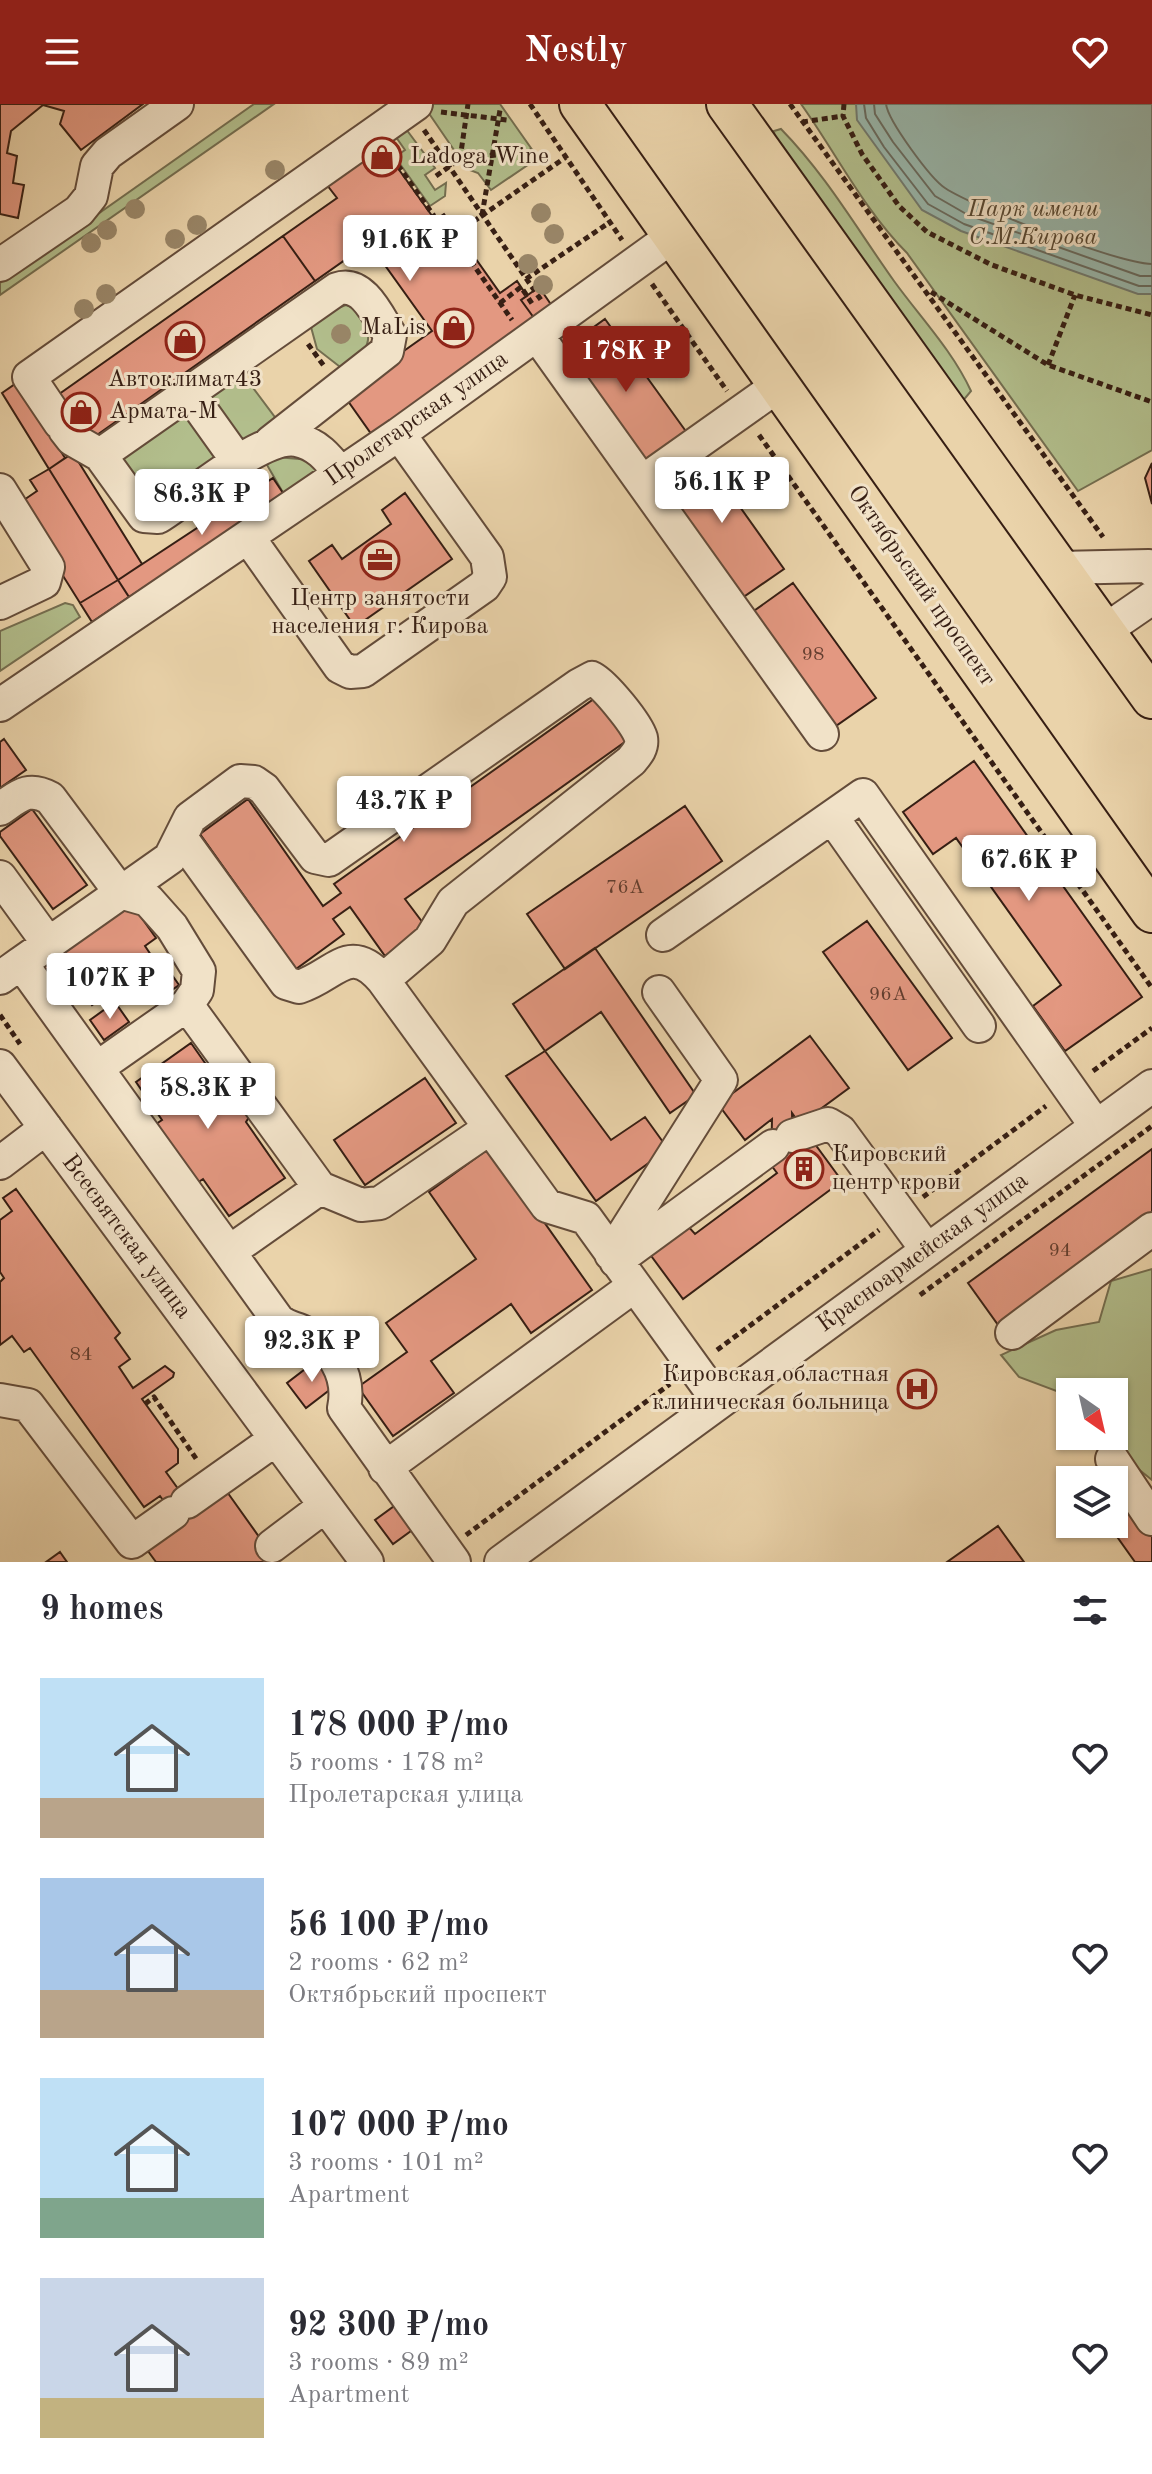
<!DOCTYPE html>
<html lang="en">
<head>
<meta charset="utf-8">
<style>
  :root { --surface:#fff; --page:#f2f2f3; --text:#2b2b33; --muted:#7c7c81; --accent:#8f2418 }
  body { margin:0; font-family:"Old Standard TT",serif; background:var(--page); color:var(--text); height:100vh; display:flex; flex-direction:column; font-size:30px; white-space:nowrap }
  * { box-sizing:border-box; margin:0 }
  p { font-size:26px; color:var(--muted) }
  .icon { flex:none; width:44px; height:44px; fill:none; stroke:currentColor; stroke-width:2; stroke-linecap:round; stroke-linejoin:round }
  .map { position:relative; height:1458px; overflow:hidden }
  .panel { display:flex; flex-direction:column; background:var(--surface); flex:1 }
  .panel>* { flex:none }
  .needle { width:52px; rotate:146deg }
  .fabs { position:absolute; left:1056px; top:1274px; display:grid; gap:16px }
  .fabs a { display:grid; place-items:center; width:72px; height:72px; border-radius:0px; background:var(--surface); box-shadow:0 2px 6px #0004; font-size:40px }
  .price { position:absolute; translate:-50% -68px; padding:0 18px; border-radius:8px; background:#fff; color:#222; font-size:26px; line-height:52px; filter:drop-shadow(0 2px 4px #0008) }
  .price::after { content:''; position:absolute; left:50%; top:48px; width:24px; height:18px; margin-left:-12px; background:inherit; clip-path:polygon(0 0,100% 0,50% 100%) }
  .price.selected { background:var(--accent); color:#fff }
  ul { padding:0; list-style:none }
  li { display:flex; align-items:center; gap:24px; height:200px; padding:0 40px }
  li span { display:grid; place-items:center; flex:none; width:224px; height:160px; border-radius:0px; color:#555 }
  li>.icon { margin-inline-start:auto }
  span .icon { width:96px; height:96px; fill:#fffc; stroke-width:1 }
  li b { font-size:34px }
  h2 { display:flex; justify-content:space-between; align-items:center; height:96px; padding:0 40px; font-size:34px }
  header { display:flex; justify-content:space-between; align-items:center; height:104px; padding:0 40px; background:var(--accent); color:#fff; font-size:36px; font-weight:700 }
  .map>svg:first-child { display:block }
  .green { fill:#b2be8c; stroke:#746e50; stroke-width:2 }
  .water { fill:#98b7ac; stroke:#717a6f; stroke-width:2 }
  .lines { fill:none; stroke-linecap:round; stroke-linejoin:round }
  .shore { stroke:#686b60; stroke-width:2 }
  .building { fill:#e39881; stroke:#371f14; stroke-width:2 }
  .minor-casing { stroke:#644c3a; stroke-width:36 }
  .major-casing { stroke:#371f14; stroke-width:44 }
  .path { stroke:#371f14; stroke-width:5; stroke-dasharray:6 4; stroke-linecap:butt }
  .minor { stroke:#f1e2c8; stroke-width:32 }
  .major { stroke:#ead3aa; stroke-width:40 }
  .tree { fill:#998668 }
  .labels { text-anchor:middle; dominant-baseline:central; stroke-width:6; stroke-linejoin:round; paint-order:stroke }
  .number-label { font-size:20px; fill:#623d2f }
  .poi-label { font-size:24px; fill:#371f14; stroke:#f1e2c8; text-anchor:start }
  .park-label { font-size:24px; font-style:italic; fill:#564732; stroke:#f1e2c8 }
  .street-label { font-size:24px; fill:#371f14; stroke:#f1e2c8 }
</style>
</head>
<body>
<header><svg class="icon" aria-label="menu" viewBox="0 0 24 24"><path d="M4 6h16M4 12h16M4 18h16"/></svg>Nestly<svg class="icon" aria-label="heart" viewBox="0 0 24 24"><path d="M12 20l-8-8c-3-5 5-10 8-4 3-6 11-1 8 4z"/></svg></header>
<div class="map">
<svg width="1152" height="1458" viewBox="0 0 1152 1458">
  <rect width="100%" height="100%" fill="#ead3aa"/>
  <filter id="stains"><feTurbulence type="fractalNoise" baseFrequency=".0025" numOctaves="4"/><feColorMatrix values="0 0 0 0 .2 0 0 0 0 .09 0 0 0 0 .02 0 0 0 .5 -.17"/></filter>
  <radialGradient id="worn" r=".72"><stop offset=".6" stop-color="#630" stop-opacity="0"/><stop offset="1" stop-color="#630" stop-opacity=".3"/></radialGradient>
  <path class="green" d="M254 0H274L0 191V179Z
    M428 0H500L538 54 491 86 478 69 467 65 428 8Z
    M801 0H1152V346L1078 387 907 149C864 106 836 49 801 0Z
    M406 25 435 64 425 71 435 86 446 79 445 92 430 102 395 53 405 46 391 26Z
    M781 25C826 71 857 125 894 177 920 213 952 246 971 287L962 298 777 51 774 27Z
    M346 201 362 207C374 240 369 244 344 266L317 245 311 223 322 210Z
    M236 275 248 277 277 316 264 328 233 341 206 302 216 280Z
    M185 304 224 350 152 401 117 354Z
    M275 353 324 357 326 361 285 392 267 361Z
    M65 499 73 501 80 513 0 567V527Z
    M1152 1165V1376L1111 1343 1090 1332H1114V1288H1070V1301L1062 1289 1019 1273 1001 1251 1056 1226 1099 1218 1111 1177Z"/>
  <path class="water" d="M856 0H1152V190H1138L961 127 922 106 857 16Z"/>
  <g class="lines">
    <path class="shore" d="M864 0 866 14 884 43 928 100 964 120 1139 182H1152
      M874 0 875 10 893 38 935 92 968 111 1140 172H1152
      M886 0C888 17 931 75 945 84 975 104 1118 159 1152 160"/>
  </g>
  <path class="building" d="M0 0H143L81 46 60 20 64 7 43 1 11 27 7 49 17 52 13 79 24 81 18 114 0 110Z
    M382 42 435 116 444 110 500 189 517 177 527 192 521 196 534 214 372 331 343 290 432 227 369 139 315 177 283 132 337 94 327 81Z
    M283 132 315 177 87 338 55 293Z
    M539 183 552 202 534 214 521 196Z
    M605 215 690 333 646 364 562 246Z
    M18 278 65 354 49 365 2 289Z
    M701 348 784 465 742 494 660 378Z
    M73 349 142 460 118 476 49 365Z
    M1152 359V400L1145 374Z
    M49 365 118 476 80 499 18 400 37 387 30 376Z
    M273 374 285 392 129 493 118 476Z
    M405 389 452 455 355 523 309 457 332 441 342 455 391 420 382 406Z
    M118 476 129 493 92 518 80 499Z
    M793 479 876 594 833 624 751 509Z
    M598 592 629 635 405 795 426 823 385 852 350 803 333 815 344 830 296 865 200 730 248 695 323 802 341 789 334 780Z
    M4 635 26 666 0 684V638Z
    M974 657 1142 893 1065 947 1033 902 1061 881 956 734 933 750 903 708Z
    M685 702 722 757 565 865 527 810Z
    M32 705 87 781 53 805 0 732V728Z
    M131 799 156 834 145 842 155 857 92 901 81 886 65 897 41 863Z
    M867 817 952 934 908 966 823 848Z
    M595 844 696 991 670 1009 601 908 545 947 513 900Z
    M165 861 179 881 154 899 140 879Z
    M115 898 129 918 104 936 90 916Z
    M810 932 849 984 800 1020 792 1009 793 1045 809 1032 842 1077 683 1195 649 1149 687 1121 695 1130 777 1069 771 1061 772 1015 745 1036 718 1000Z
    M191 939 231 996 239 993 251 1010 246 1018 285 1074 229 1112 203 1075 191 1083 150 1024 162 1016 136 978Z
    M545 947 611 1036 645 1013 668 1045 596 1097 506 972Z
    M425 974 456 1019 365 1081 334 1036Z
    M491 1043 592 1186 531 1229 511 1200 431 1257 454 1289 393 1332 358 1283 407 1248 386 1219 476 1155 429 1088Z
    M1152 1045V1115L1001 1225 968 1179Z
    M16 1085 120 1229 115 1234 130 1255 119 1263 133 1284 165 1262 174 1269 173 1273 142 1295 178 1345V1359L166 1368 194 1407 179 1418 160 1392 144 1403 30 1244 24 1248 12 1232 0 1241V1178L4 1174 0 1168V1116L12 1107 3 1094Z
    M317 1256 336 1281 306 1304 287 1279Z
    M1102 1359 1114 1376H1078L1077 1375Z
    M1114 1376 1152 1432V1458H1135L1108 1420H1114Z
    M225 1385 277 1458H156L145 1443Z
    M397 1400 415 1424 393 1440 375 1416Z
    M998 1422 1024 1458H947Z
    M60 1448 67 1458H46Z"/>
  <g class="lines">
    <g class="minor-casing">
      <path id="minor" d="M0 161 79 107 91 92 97 62 108 49 177 0
        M537 231 822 630
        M189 289 239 359
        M60 319 29 273 416 0
        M65 326 72 335 100 351 337 185C363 176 378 212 390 231L387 247 271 338
        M100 351 144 412 158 413C190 394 263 329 297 336 317 340 328 354 340 369
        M642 378 779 281
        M0 386 48 463 44 478 0 499
        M248 433 340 563 350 568 363 567 484 482 490 473 487 453 399 330
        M1059 464 1149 462 1152 466
        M1104 527 1152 494
        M0 601 399 330 673 132
        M0 705C19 692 28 682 50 694L120 788 148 796 172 823 199 867 197 886 187 901
        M832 713 979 922
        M182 735 286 879 299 883C336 871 349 837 383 876
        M0 773 48 839
        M663 831 863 691 1096 1022
        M21 859 170 754 190 714 240 677 254 678 264 685 315 753 329 756 579 581 592 574C605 581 637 620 641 634 643 644 636 651 631 657L453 798 430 836 383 876 547 1102 586 1114 719 1298
        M0 874 21 859 278 1216C286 1223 291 1223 301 1227 332 1240 351 1271 344 1304L454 1458
        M0 962 367 1458
        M97 964 187 901 320 1084 229 1148
        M792 1032 828 1020 840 1027 927 1146
        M0 1059 46 1024
        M320 1084 361 1101 380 1099 490 1024
        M611 1150 721 976 659 888
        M616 1157 773 1042
        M1012 1229 1152 1125
        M0 1296 28 1301 132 1438 173 1409
        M1112 1355 1152 1415
        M385 1364 634 1182
        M187 1398 276 1335
        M272 1442 325 1402
        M501 1458 1152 982"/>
    </g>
    <g class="major-casing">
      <path id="major" d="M580 0 1152 808
        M727 0 1152 594"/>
    </g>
    <path class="path" d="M530 0 622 136
      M790 0 1103 433
      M844 0 843 12 862 50 899 102 927 128 992 161 1075 191 1152 211
      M441 8 507 16
      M802 18 843 12
      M424 26 541 196
      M392 53 434 112
      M460 55 531 47
      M436 72 460 55 468 0
      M482 111 500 6
      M442 116 512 216
      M457 129 566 53
      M526 175 610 118
      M652 180 727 287
      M931 188 1048 261 1152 298
      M500 199 521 183 533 201
      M308 240 324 262
      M1048 261 1075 191
      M759 331 1152 884
      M0 911 20 940
      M1093 967 1152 924
      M923 1093 1046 1002
      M920 1191 1152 1022
      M717 1246 879 1126
      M145 1300 154 1293 197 1356
      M466 1431 670 1280"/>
    <use href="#minor" class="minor"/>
    <use href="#major" class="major"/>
  </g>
  <g class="tree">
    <circle cx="275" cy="66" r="10"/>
    <circle cx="135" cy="105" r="10"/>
    <circle cx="541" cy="109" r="10"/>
    <circle cx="197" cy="121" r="10"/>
    <circle cx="107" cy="126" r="10"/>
    <circle cx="554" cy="130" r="10"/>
    <circle cx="175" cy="135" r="10"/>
    <circle cx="91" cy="139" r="10"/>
    <circle cx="528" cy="160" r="10"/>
    <circle cx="543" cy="181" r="10"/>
    <circle cx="106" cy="190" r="10"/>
    <circle cx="84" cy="205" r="10"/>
    <circle cx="341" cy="230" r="10"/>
  </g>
  <defs>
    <g id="shop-ring" transform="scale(2)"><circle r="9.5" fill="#f1e2c8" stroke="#8f2418" stroke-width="1.5"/><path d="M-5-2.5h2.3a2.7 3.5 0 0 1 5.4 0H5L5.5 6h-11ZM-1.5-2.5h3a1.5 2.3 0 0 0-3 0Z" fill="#8f2418"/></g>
    <g id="office-ring" transform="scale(2)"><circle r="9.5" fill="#f1e2c8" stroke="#8f2418" stroke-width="1.5"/><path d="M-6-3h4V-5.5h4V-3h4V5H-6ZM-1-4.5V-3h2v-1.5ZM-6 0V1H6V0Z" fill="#8f2418"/></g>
    <g id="building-ring" transform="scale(2)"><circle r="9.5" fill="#f1e2c8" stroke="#8f2418" stroke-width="1.5"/><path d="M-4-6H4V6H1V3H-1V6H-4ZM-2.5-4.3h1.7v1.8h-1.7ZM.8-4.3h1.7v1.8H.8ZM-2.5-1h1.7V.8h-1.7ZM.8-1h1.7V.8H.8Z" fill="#8f2418"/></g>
    <g id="hospital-ring" transform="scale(2)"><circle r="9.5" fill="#f1e2c8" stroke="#8f2418" stroke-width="1.5"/><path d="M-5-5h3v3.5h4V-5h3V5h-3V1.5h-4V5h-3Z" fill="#8f2418"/></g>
  </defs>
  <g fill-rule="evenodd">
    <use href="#shop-ring" x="382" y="53"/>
    <use href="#shop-ring" x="454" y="224"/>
    <use href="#shop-ring" x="185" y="237"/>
    <use href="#shop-ring" x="81" y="308"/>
    <use href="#office-ring" x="380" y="456"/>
    <use href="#building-ring" x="804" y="1065"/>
    <use href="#hospital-ring" x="917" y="1285"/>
  </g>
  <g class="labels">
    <g class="number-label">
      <text x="813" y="551">98</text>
      <text x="625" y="784">76А</text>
      <text x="888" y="891">96А</text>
      <text x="1060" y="1147">94</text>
      <text x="81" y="1251">84</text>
    </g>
    <g class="poi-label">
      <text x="410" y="53">Ladoga Wine</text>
      <text x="426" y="224" text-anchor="end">MaLis</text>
      <text x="185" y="276" text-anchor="middle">Автоклимат43</text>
      <text x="109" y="308">Армата-М</text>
      <text x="380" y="495" text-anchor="middle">Центр занятости<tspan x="380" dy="28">населения г. Кирова</tspan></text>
      <text x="832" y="1051">Кировский<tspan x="832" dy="28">центр крови</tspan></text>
      <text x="889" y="1271" text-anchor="end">Кировская областная<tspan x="889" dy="28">клиническая больница</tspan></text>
    </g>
    <g class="park-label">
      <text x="1033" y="106">Парк имени<tspan x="1033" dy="28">С.М.Кирова</tspan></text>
    </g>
    <g class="street-label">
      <text transform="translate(417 315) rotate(-35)">Пролетарская улица</text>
      <text transform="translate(921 482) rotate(55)">Октябрьский проспект</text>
      <text transform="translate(126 1133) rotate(53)">Всесвятская улица</text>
      <text transform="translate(923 1149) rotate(-36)">Красноармейская улица</text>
    </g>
  </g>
  <rect width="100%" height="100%" filter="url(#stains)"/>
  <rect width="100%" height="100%" fill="url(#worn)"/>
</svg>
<div class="fabs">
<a><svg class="needle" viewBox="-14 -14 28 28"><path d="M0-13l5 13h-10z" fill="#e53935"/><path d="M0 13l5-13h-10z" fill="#7c7c81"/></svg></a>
<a><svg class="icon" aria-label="layers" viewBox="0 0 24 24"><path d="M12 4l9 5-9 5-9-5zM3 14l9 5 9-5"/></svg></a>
</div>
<b class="price" style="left:410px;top:179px">91.6K ₽</b>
<b class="price selected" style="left:626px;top:290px">178K ₽</b>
<b class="price" style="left:722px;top:421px">56.1K ₽</b>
<b class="price" style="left:202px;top:433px">86.3K ₽</b>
<b class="price" style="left:404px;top:740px">43.7K ₽</b>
<b class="price" style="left:1029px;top:799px">67.6K ₽</b>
<b class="price" style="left:110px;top:917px">107K ₽</b>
<b class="price" style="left:208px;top:1027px">58.3K ₽</b>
<b class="price" style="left:312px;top:1280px">92.3K ₽</b>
</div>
<section class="panel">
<h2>9 homes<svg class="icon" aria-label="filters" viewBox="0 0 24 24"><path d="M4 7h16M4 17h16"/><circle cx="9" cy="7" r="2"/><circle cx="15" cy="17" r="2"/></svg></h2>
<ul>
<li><span style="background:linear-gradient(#bfe0f5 75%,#b9a48a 0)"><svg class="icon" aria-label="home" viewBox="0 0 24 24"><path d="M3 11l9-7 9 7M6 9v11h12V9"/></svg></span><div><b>178 000 ₽/mo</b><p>5 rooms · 178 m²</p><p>Пролетарская улица</p></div><svg class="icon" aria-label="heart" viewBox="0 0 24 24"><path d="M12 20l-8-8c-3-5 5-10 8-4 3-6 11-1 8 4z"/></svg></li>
<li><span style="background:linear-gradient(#a9c7e8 70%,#b9a48a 0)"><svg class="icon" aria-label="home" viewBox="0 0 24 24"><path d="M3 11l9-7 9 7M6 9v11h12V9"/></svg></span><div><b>56 100 ₽/mo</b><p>2 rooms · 62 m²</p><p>Октябрьский проспект</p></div><svg class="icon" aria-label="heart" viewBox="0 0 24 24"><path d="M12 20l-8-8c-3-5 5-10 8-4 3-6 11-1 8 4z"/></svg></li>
<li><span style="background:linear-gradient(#bfe0f5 75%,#7fa58c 0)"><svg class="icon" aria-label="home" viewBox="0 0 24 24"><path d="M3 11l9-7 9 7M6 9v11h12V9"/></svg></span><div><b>107 000 ₽/mo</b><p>3 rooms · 101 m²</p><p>Apartment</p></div><svg class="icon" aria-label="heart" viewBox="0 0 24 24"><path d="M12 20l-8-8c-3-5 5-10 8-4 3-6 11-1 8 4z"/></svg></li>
<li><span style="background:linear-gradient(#c9d6e8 75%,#c2b280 0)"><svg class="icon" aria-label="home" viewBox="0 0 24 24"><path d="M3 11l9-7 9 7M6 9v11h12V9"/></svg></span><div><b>92 300 ₽/mo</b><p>3 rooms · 89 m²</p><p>Apartment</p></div><svg class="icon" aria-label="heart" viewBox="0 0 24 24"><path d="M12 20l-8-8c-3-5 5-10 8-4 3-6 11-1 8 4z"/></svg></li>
</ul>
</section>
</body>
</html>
